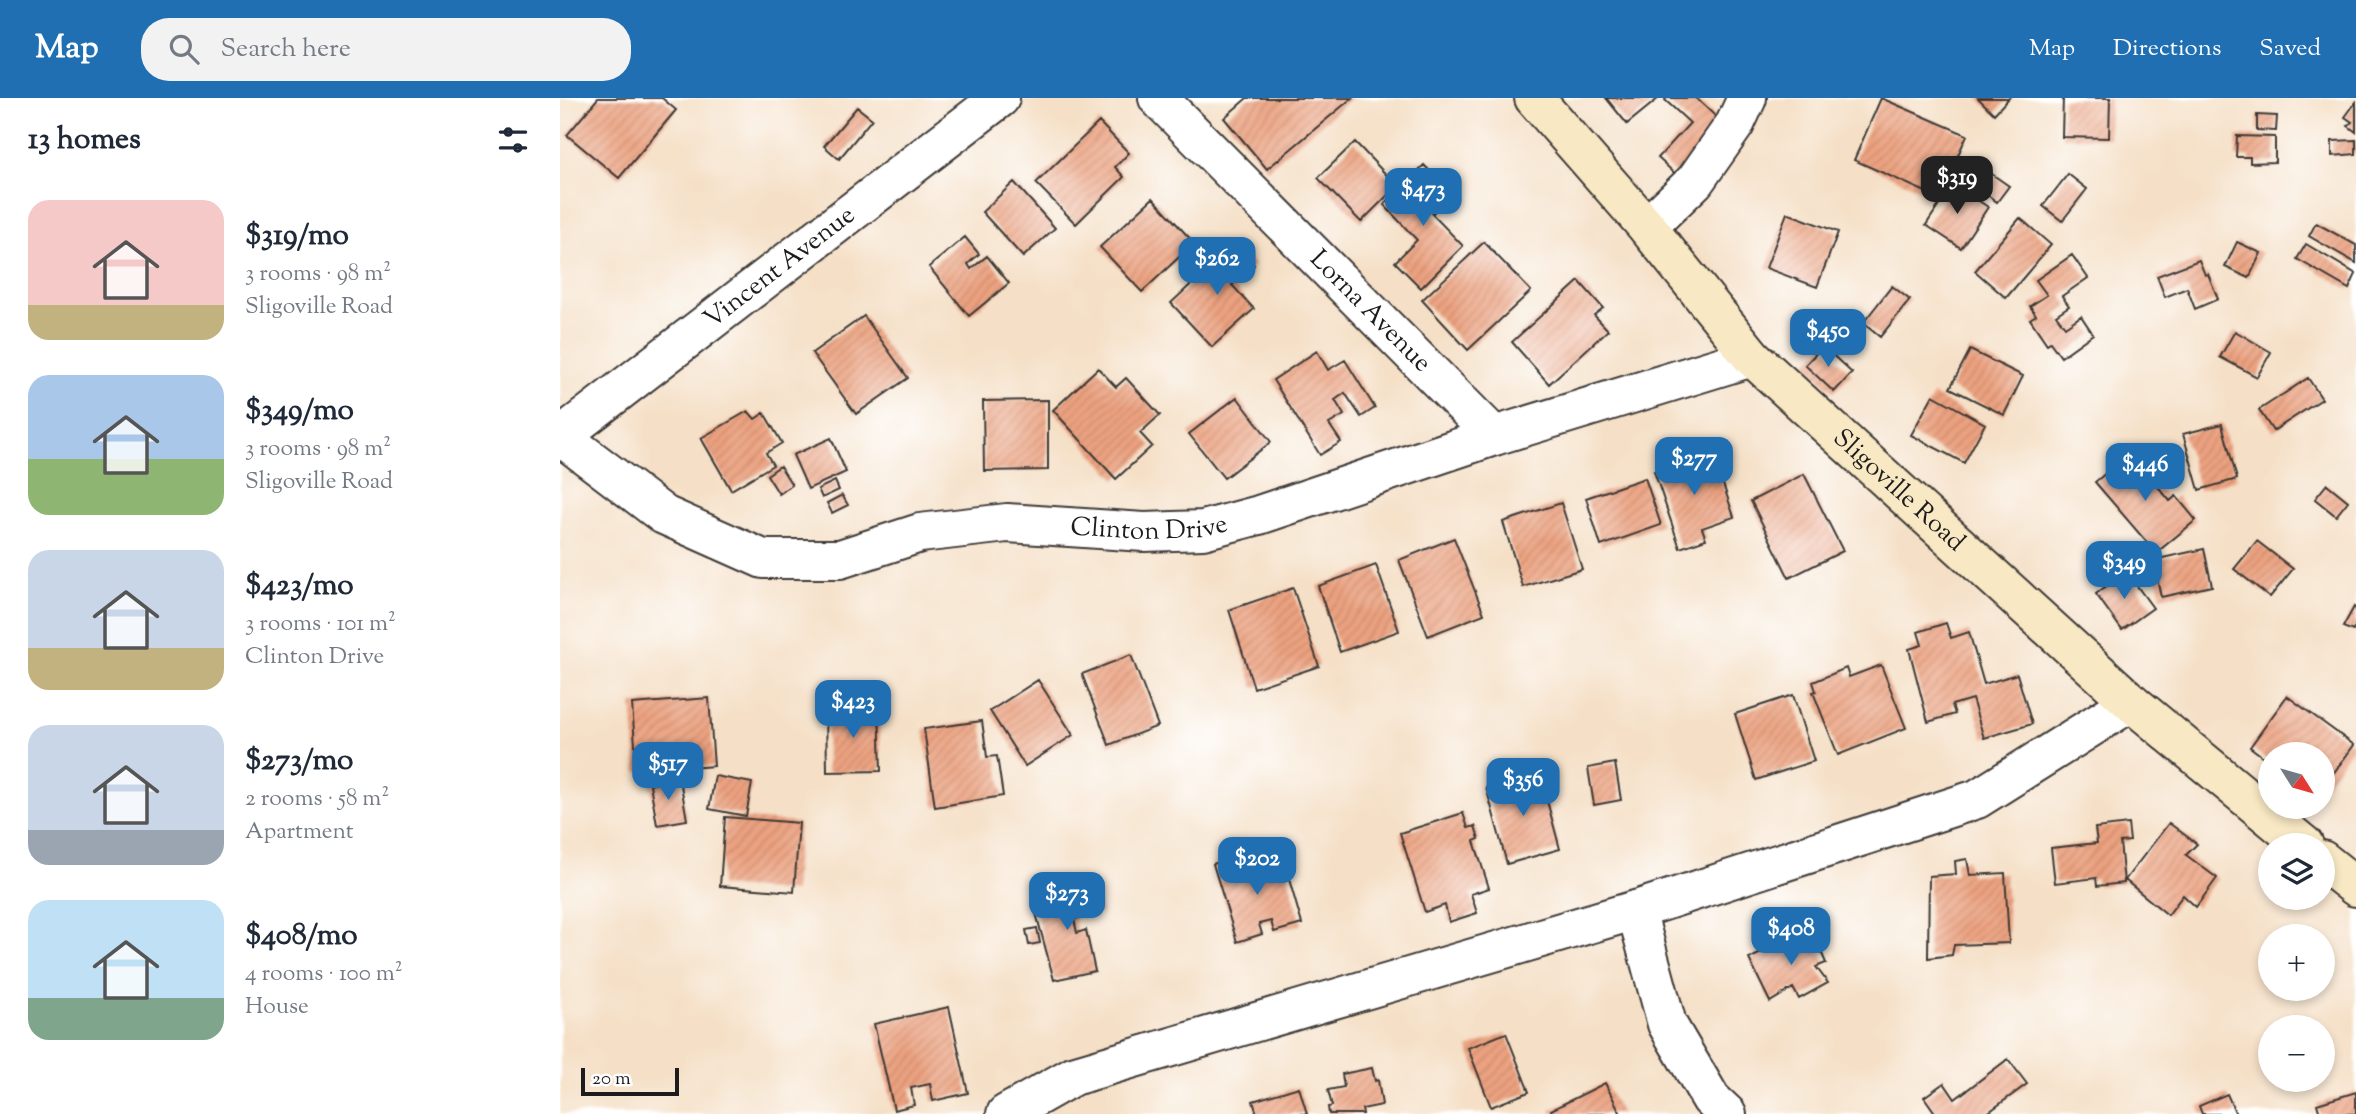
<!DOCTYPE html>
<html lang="en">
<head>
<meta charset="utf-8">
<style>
  :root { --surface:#fff; --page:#f2f2f3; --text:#1f2937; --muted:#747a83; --accent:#1f6fb2 }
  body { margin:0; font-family:"Sorts Mill Goudy",serif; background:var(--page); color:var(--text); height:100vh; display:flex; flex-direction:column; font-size:26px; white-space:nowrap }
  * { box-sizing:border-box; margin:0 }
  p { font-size:23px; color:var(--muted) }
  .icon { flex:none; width:38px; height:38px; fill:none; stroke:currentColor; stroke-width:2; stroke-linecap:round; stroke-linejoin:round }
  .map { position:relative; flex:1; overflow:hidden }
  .drawer { display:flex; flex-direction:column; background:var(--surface); width:560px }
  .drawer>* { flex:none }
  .needle { width:46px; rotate:127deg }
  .tools { position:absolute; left:1698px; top:644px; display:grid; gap:14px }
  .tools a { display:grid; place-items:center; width:77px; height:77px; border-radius:50%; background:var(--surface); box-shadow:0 4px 10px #0003; font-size:35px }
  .scale { position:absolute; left:21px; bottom:18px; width:98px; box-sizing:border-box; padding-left:7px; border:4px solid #1c1c1c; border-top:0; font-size:19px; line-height:24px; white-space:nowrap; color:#1c1c1c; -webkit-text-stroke:5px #fff; paint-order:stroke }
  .price { position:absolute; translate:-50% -60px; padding:0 16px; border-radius:14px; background:var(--accent); color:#fff; font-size:23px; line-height:46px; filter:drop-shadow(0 2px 4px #0008) }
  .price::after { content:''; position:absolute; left:50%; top:42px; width:21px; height:16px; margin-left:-10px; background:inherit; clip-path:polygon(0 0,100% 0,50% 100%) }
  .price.on { background:#222; color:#fff }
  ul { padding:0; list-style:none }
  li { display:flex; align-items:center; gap:21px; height:175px; padding:0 28px }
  li span { display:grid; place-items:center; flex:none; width:196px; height:140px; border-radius:21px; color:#555 }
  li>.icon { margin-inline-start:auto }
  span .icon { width:84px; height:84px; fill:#fffc; stroke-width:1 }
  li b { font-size:30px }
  h2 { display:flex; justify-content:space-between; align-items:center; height:84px; padding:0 28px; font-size:30px }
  header { display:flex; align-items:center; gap:42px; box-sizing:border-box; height:98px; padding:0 35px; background:var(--accent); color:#fff }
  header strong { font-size:33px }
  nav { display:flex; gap:38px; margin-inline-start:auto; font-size:24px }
  .search { width:490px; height:63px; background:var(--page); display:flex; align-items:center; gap:18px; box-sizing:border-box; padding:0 24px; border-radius:28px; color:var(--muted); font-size:26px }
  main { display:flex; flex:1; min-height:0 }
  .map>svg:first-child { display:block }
  .building { fill:url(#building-hatch) }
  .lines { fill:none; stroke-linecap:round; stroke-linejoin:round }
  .street-casing { stroke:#3d3936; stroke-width:42 }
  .secondary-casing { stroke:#3d3936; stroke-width:42 }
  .street { stroke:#fff; stroke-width:38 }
  .secondary { stroke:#f8e8c3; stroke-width:38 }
  .labels { text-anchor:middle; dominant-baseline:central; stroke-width:6; stroke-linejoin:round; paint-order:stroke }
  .street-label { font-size:26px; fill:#1c1c1c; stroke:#fff }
</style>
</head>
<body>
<header>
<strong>Map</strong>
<div class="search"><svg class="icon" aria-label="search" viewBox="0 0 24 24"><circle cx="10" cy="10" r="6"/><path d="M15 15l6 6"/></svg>Search here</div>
<nav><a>Map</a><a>Directions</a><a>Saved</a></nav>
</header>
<main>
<section class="drawer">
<h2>13 homes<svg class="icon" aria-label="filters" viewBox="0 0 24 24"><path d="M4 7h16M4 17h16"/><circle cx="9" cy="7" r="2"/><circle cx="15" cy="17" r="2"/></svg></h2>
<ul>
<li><span style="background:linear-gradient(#f6c9c9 75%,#c2b280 0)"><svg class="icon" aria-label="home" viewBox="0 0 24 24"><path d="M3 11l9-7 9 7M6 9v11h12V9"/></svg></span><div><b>$319/mo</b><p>3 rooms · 98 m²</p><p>Sligoville Road</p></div></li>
<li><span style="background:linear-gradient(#a9c7e8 60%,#8fb573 0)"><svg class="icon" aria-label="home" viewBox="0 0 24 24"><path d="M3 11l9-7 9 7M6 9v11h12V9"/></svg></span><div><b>$349/mo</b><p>3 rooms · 98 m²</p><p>Sligoville Road</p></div></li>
<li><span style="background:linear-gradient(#c9d6e8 70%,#c2b280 0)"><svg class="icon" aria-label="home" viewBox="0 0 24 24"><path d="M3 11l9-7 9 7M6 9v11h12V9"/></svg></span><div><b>$423/mo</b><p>3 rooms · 101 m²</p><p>Clinton Drive</p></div></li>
<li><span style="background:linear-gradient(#c9d6e8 75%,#9aa5b1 0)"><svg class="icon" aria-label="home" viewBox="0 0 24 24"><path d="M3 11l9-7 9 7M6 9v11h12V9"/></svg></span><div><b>$273/mo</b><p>2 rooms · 58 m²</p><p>Apartment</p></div></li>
<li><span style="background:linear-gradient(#bfe0f5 70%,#7fa58c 0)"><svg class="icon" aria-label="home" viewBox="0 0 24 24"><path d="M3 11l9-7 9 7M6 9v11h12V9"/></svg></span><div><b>$408/mo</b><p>4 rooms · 100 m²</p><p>House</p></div></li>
</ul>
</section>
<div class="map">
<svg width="1796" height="1016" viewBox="0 0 1796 1016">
  <defs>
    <pattern id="building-hatch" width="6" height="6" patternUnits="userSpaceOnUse" patternTransform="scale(1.75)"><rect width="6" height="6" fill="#eca280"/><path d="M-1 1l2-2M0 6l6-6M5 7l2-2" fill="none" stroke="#ca8b6e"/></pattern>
  </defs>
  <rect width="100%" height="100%" fill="#fff"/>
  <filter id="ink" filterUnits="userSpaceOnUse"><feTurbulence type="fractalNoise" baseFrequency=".0143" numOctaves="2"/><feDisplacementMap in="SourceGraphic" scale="14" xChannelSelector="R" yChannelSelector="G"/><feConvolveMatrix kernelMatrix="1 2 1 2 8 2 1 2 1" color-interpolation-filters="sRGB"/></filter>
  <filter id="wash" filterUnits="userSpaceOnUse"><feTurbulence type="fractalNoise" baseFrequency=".00686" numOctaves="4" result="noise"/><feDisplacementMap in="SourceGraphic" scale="28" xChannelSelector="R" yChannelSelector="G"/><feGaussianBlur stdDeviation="1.57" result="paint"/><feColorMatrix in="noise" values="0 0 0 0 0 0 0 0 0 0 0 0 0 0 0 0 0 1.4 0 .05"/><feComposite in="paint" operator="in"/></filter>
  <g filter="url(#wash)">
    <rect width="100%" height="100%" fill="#f5e0c7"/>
    <g id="blocks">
      <path class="building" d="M38 0H102L116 12 59 80 7 37Z
        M687 0H792L707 71 664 20Z
        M1046 0H1099L1067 26Z
        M1106 0H1136L1167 29 1120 80 1098 60 1130 25 1105 2Z
        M1321 0 1407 37 1379 100 1294 62Z
        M1418 0H1449L1434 16Z
        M1503 0H1550L1549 40 1502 39Z
        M1796 4V34L1788 28 1792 24 1785 19Z
        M297 9 312 21 279 61 264 48Z
        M1697 17 1717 18 1716 33 1697 32Z
        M539 24 569 55 555 69 564 79 516 126 476 85Z
        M1677 38 1715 39V64L1690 65V59H1676Z
        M1796 42V56L1772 58V43Z
        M795 44 837 88 801 124 758 80Z
        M1413 63 1449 88 1437 104 1402 78Z
        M864 67 883 87 871 99 879 108 872 116 903 148 861 190 835 164 857 142 824 107Z
        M1508 76 1527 91 1502 123 1483 108Z
        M454 84 495 130 463 159 422 114Z
        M1393 86 1428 109 1401 150 1366 127Z
        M593 100 634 145 582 194 540 149Z
        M1227 115 1278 134 1257 189 1206 170Z
        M1460 120 1491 147 1446 200 1415 173Z
        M1756 125 1796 147V165L1749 138Z
        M405 139 419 156 408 166 411 171 427 158 449 185 409 218 369 169Z
        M924 144 971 193 908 252 862 202Z
        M1677 144 1701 155 1689 180 1665 169Z
        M675 145 694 167 672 187 694 211 652 249 611 205Z
        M1746 146 1796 176 1789 191 1737 161Z
        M1512 157 1528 180 1502 198 1509 208 1496 217 1505 229 1521 218 1533 236 1501 259 1490 244 1487 246 1470 221 1476 217 1470 208 1487 197 1476 182Z
        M1639 162 1645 177 1648 176 1658 201 1635 211 1627 190 1605 199 1597 178Z
        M1019 183 1043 210 1034 217 1048 232 989 286 952 244Z
        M1332 188 1350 202 1320 239 1303 225Z
        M304 218 348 280 296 316 252 255Z
        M1675 233 1711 254 1697 279 1660 259Z
        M1263 248 1292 275 1274 294 1245 267Z
        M1410 252 1463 278 1444 317 1390 290Z
        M757 253 768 272 785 262 815 310 801 319 785 295 775 302 784 317 769 326 781 344 760 357 713 282Z
        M538 270 556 289 566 280 600 317 580 335 592 348 556 381 493 312Z
        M1748 280 1762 301 1713 333 1699 312Z
        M1373 297 1425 326 1404 365 1351 337Z
        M677 299 711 344 664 380 629 336Z
        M488 302V372L424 373 423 303Z
        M188 313 195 321 204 315 222 345 206 355 213 367 171 392 141 340Z
        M1662 326 1677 381 1639 392 1623 336Z
        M271 340 286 374 248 391 233 357Z
        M1152 353 1174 419 1142 430 1146 441 1120 450 1094 373Z
        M1570 355 1610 403 1616 398 1636 422 1596 455 1535 384Z
        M220 368 232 387 219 396 207 377Z
        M1244 376 1283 453 1229 480 1191 403Z
        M1085 380 1101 427 1041 448 1026 400Z
        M275 383 279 392 262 400 258 391Z
        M1767 386 1788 403 1776 418 1755 401Z
        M282 397 288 407 272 415 267 405Z
        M1001 405 1022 471 963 489 943 424Z
        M894 440 924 516 868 538 839 462Z
        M1697 443 1733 471 1710 499 1674 471Z
        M1644 451 1652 488 1601 499 1593 462Z
        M816 467 839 533 780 554 758 488Z
        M1566 473 1593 510 1562 532 1536 496Z
        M733 490 759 568 694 590 669 512Z
        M1794 509 1796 511V527L1793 533 1783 529Z
        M1386 525 1391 540 1409 534 1424 586 1457 576 1472 626 1424 640 1412 601 1392 607 1395 616 1368 624 1349 551 1362 547 1358 534Z
        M571 557 598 628 549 647 522 576Z
        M1321 567 1346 630 1278 657 1253 594 1256 593 1253 584 1286 570 1289 579Z
        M478 582 513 637 465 668 430 613Z
        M1233 597 1254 663 1196 682 1175 616Z
        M1727 598 1794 647 1762 691V656H1710V664L1690 649Z
        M149 600 154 668 77 674 72 606Z
        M319 609 321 673 267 674 266 611Z
        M422 623 427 659 437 658 443 698 375 709 364 631Z
        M1055 665 1061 702 1034 707 1028 670Z
        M979 673 1000 751 947 766 926 689Z
        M155 678 192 685 186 718 149 711Z
        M120 681 127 722 97 727 90 686Z
        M903 715 908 730 915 728 919 741 914 743 929 790 911 796 917 815 889 824 885 807 865 814 840 735Z
        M165 719 239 725 234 794 160 788Z
        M1609 725 1637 746 1626 757 1657 780 1636 809 1623 797 1608 817 1565 782Z
        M1568 726 1570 743 1560 744 1564 785 1537 788 1536 780 1495 785 1491 750 1537 745 1535 730Z
        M686 756 692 774 724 764 742 826 714 834 711 823 699 826 702 836 677 844 653 766Z
        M1407 761 1410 777 1445 775 1449 845 1394 847 1392 857 1368 860 1369 778 1396 776 1395 763Z
        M536 790 541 815 514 821 517 835 526 832 535 873 494 882 473 804Z
        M477 830 480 845 469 847 466 832Z
        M1251 830 1266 865 1256 869 1268 885 1239 901 1233 890 1210 904 1189 861Z
        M389 909 408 995 373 1003 370 986 351 990 354 1007 334 1012 314 926Z
        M946 935 969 994 931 1009 908 950Z
        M1448 961 1467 986 1426 1016H1376L1364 999 1384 985 1395 1001Z
        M812 970 815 983 818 982 822 1007 802 1011 803 1016H769L768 1009 772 1008 768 992 784 989 782 976Z
        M1045 985 1061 1016H993L991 1012Z
        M739 989 747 1016H697L693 1003Z
        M1796 994V1016H1760L1757 1006Z
        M1667 996 1676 1016H1642L1639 1008Z"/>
    </g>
  </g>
  <g filter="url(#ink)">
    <use href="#blocks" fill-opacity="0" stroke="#3d3936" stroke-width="2"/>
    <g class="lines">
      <g class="street-casing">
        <g id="street">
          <path id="s1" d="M598 0 934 338"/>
          <path d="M1087 129 1135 83 1175 26 1187 0"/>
          <path id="s2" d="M0 338 104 417 203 461H280L360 435 447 425 584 434 643 432 699 417 934 338 1192 259"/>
          <path id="s3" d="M1 338 440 0"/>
          <path d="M1076 812 1107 926 1151 1001 1167 1016"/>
          <path d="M446 1016 513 978 1076 812 1417 701 1571 604"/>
        </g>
      </g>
      <g class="secondary-casing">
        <g id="secondary">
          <path id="s4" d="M974 0 1087 129 1192 259 1571 604 1744 747"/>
          <path d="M1762 762 1796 789"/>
        </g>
      </g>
      <use href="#street" class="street"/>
      <use href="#secondary" class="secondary"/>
    </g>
  </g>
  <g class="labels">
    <g class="street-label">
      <text stroke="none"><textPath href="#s3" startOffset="276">Vincent Avenue</textPath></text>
      <text stroke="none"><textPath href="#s1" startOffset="301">Lorna Avenue</textPath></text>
      <text stroke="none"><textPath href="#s4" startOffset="537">Sligoville Road</textPath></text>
      <text stroke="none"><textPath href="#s2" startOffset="630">Clinton Drive</textPath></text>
    </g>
  </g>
</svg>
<div class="tools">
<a><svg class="needle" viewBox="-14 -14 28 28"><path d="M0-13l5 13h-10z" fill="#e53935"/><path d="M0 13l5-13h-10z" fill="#747a83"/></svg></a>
<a><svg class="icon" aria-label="layers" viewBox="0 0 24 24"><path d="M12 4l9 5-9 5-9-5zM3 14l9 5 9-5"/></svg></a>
<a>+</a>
<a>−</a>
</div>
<div class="scale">20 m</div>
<b class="price on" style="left:1397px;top:118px">$319</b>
<b class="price" style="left:863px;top:130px">$473</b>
<b class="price" style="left:657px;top:199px">$262</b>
<b class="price" style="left:1268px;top:271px">$450</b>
<b class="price" style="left:1134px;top:399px">$277</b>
<b class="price" style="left:1585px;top:405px">$446</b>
<b class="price" style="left:1564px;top:503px">$349</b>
<b class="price" style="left:293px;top:642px">$423</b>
<b class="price" style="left:108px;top:704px">$517</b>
<b class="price" style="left:963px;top:720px">$356</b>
<b class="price" style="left:697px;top:799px">$202</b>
<b class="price" style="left:507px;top:834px">$273</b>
<b class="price" style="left:1231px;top:869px">$408</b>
</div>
</main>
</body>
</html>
